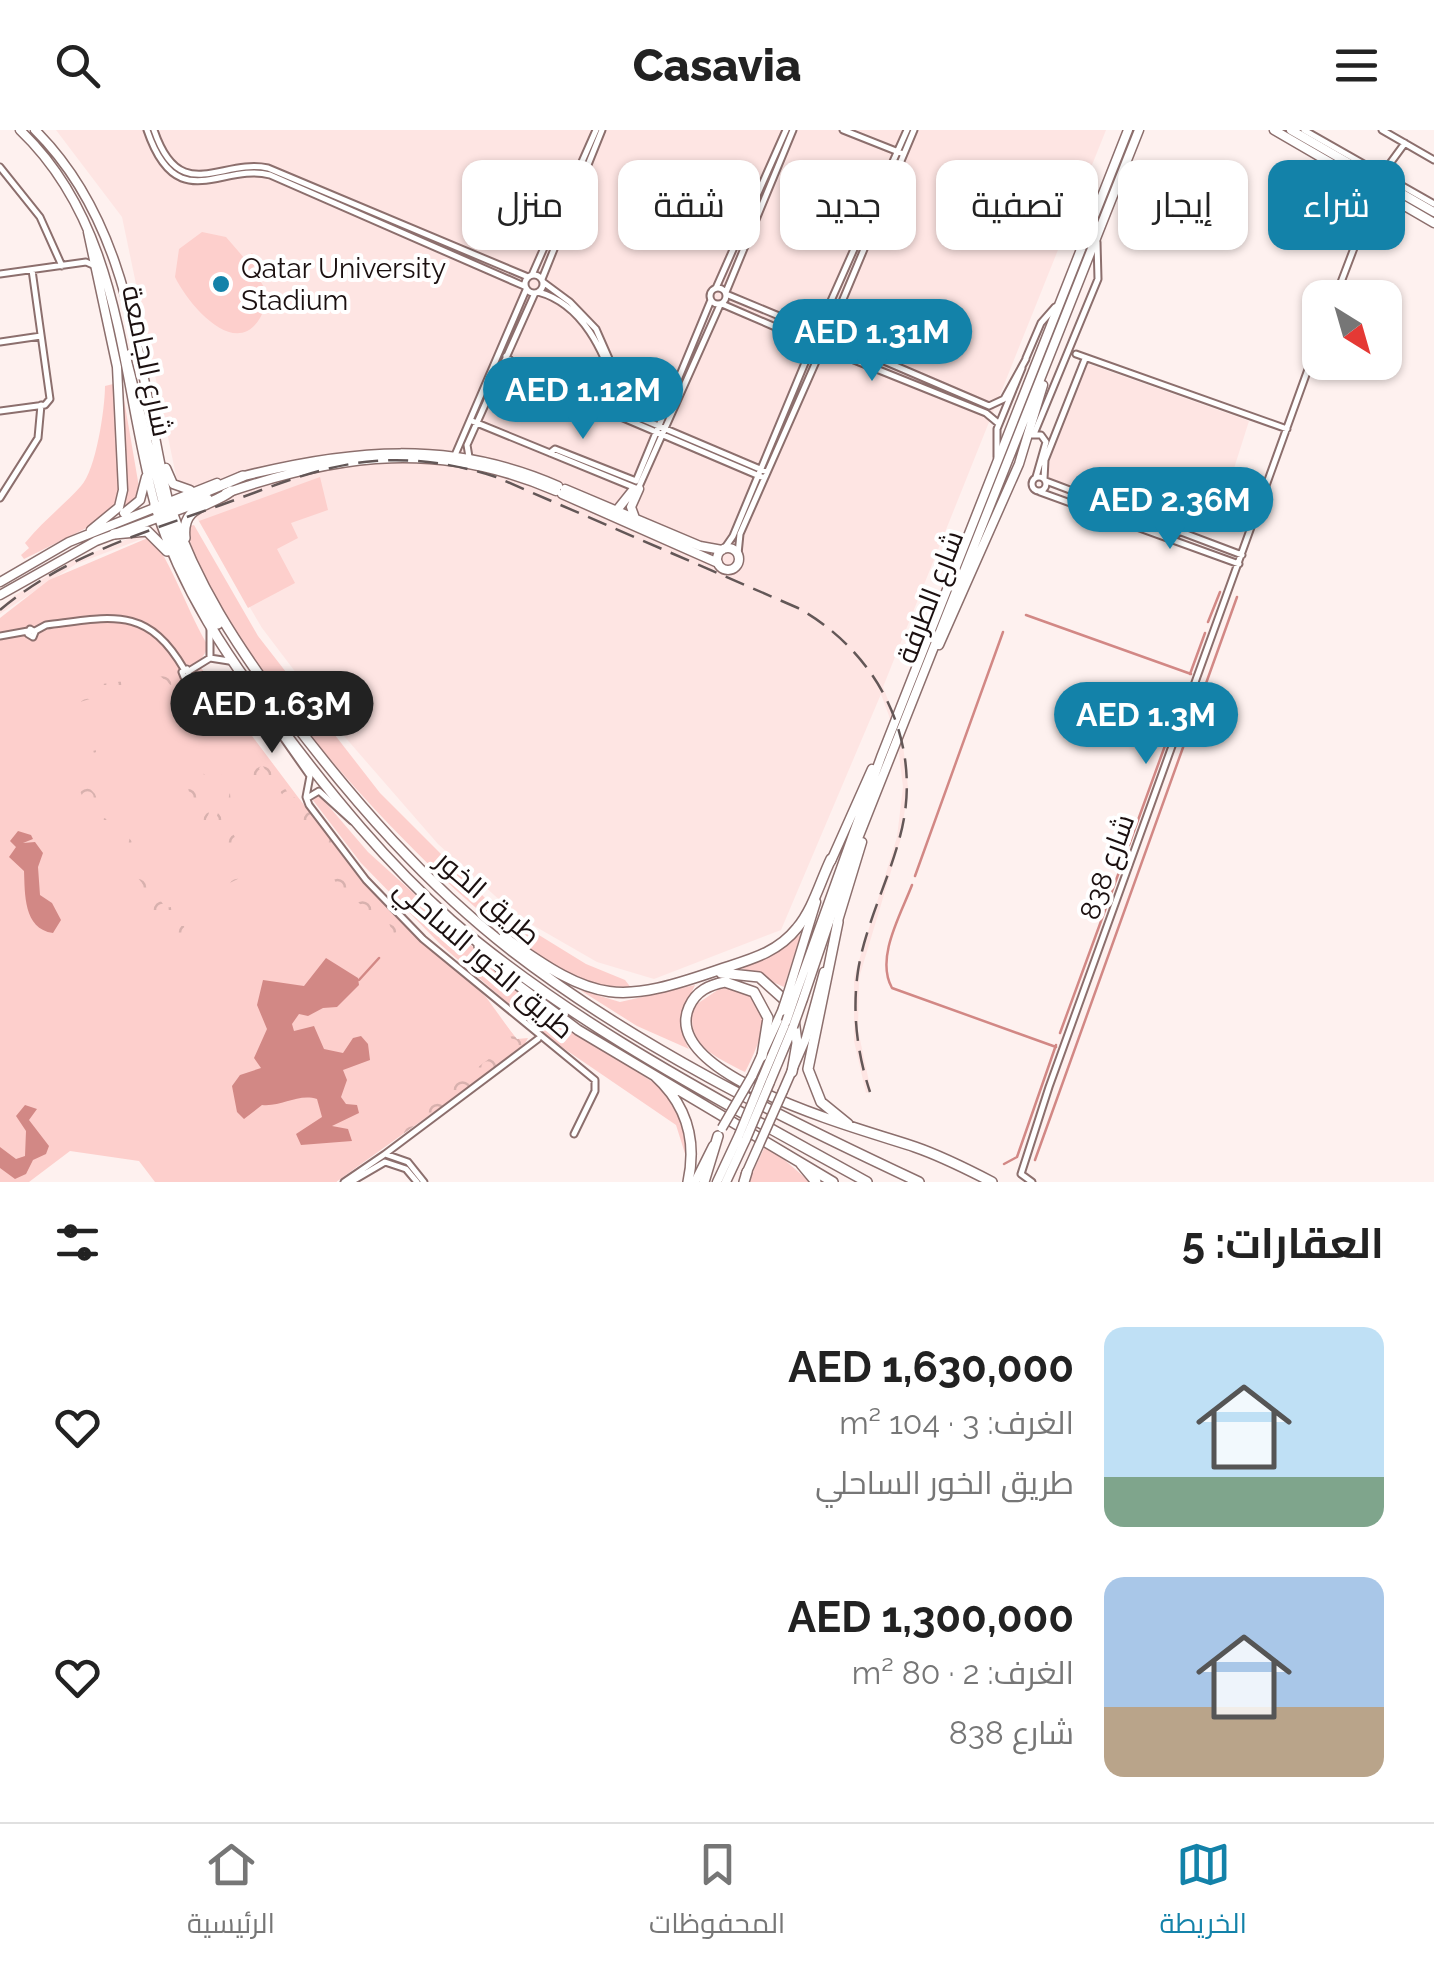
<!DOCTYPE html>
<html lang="ar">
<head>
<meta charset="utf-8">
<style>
  :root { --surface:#fff; --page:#f6f6f6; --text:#222; --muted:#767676; --line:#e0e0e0; --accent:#1382a9 }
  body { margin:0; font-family:Raleway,Cairo,sans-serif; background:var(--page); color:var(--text); direction:rtl; height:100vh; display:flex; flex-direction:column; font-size:38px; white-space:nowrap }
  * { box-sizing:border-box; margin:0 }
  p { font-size:32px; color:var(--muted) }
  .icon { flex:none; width:55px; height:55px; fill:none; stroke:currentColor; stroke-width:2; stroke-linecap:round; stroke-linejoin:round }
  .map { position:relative; height:1052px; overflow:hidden; direction:ltr }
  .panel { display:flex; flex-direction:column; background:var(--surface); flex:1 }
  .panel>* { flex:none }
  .top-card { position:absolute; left:30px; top:30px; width:1375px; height:90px; direction:rtl; display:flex; gap:20px }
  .needle { width:65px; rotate:143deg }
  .buttons { position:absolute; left:1302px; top:150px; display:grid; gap:20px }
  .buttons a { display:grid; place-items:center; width:100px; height:100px; border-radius:20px; background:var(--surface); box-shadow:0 2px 8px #0004; font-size:50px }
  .price { position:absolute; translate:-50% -85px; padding:0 22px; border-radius:35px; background:var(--accent); color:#fff; font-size:32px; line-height:65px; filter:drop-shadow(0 2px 5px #0008) }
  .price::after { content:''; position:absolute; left:50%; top:60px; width:30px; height:22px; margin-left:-15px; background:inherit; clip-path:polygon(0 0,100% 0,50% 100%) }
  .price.selected { background:#222; color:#fff }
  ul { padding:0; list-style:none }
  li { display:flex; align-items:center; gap:30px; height:250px; padding:0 50px }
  li span { display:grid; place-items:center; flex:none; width:280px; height:200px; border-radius:20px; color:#555 }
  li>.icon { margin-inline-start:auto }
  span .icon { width:120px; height:120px; fill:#fffc; stroke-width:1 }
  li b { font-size:42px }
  h2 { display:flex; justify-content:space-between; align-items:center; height:120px; padding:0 50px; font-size:42px }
  .pill { padding:0 35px; border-radius:20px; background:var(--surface); box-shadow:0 2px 8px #0004; font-size:35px; line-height:90px }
  .pill.selected { background:var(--accent); color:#fff }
  header { display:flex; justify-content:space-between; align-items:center; height:130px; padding:0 50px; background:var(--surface); font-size:45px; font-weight:800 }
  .menu { display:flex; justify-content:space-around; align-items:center; height:140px; border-top:2px solid var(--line); background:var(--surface); font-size:28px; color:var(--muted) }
  .menu a { display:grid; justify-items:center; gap:5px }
  .menu .selected { color:var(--accent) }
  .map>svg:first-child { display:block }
  .built { fill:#fee5e3 }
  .green { fill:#fdcfcc }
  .forest { fill:url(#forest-crowns) }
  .water { fill:#d28885 }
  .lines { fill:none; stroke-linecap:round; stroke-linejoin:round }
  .stream { stroke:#d28885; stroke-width:2.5 }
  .minor-casing { stroke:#8c6f6d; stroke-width:9 }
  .major-casing { stroke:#8c6f6d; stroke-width:11 }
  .highway-casing { stroke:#8c6f6d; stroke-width:12 }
  .minor { stroke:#fff; stroke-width:5 }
  .major { stroke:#fff; stroke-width:8 }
  .highway { stroke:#fff; stroke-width:9 }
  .rail { stroke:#635757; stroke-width:2.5; stroke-dasharray:20 10; stroke-linecap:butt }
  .major-bridge-casing { stroke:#8c6f6d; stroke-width:11; stroke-linecap:butt }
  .major-bridge { stroke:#fff; stroke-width:8 }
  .poi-dot { fill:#1382a9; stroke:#fff; stroke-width:4 }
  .labels { text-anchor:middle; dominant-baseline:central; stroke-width:8; stroke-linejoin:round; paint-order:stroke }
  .poi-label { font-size:28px; fill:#1b1010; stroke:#fff; text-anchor:start }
  .street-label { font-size:28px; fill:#1b1010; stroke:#fff }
</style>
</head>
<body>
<header><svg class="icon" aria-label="menu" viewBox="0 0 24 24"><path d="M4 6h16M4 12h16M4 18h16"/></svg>Casavia<svg class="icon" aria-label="search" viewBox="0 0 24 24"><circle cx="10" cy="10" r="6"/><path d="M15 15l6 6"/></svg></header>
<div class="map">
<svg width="1434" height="1052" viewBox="0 0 1434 1052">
  <defs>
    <pattern id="forest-crowns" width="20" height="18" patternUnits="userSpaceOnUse" patternTransform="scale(2.5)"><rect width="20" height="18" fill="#fdcfcc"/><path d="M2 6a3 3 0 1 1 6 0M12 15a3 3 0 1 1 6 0" fill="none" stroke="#d8b1ae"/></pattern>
  </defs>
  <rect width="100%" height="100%" fill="#fef1ef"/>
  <path class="built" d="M56 0H1106L883 557 902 606 908 657 901 708 859 848 858 900 871 961 866 963 854 911V847L897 707 903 657 897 608 881 564 781 800 654 849 597 832 517 786 438 714 344 606 262 498 197 388 76 434 0 484V478L14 466 74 430 194 383 178 355 122 87Z
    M1086 233 1249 291 1230 351 1205 397 1194 398 1082 356 1079 362 1053 354 1049 349 1047 337Z"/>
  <path class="green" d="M202 102 226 107 245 129 252 123 259 132 252 138 264 157 265 177C243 238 190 178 175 147L179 119Z
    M121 252 140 363 133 375 24 429 21 425 29 418 25 413C43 391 64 375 81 356 96 340 105 278 105 256Z
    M320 347 328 380 291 393 298 408 277 419 295 453 248 478 199 391Z
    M194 395 258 506 380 663 495 778 586 834 625 850 632 859C622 855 613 858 602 855 575 848 544 830 521 814 417 739 216 521 186 397Z
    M150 407C170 427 190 488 209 517L198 534 361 751 486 867 520 914 336 1052H155L139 1031 70 1021 29 1052H0V488L49 450Z
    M315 665 320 666 368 722 536 874 660 957 680 984 688 1033 676 995 547 907 441 815 361 733 312 669Z
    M801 804 784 857 739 837 770 827Z
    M695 855C685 877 675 893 689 919L637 896 580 860 620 872Z
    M722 857C780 864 764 905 745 942 716 927 684 915 694 876Z
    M766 1014 810 1052H748Z"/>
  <path class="forest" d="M167 535 178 549 175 569H167L173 557 160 546 150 550 145 564 128 561 114 572 93 568 70 575 62 566 71 557 73 571 91 561 99 566 111 558H100L102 554 140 549 147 536 154 544 162 543 161 537Z
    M97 620 80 648 95 664 104 688 116 693 147 729 146 751 166 778 190 773 230 729 215 716 213 696 218 683 225 685C232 705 246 724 250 743L197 769 191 784 181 787 177 796H184L188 814 169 809 174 800H168L142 775 137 756 142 753 110 714 105 697C91 688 73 649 69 633L74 625Z
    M258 628 269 631 289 665 300 670 361 751 406 797 393 804 386 785 369 783 349 763 332 773 337 757 329 733 262 635 259 638 267 661 261 664 258 654 263 649 256 645 229 653 232 684 212 665V651L238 634H252Z
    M188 629C203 632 206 648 209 662L199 667 209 683 205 692 212 702 206 710C195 700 187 651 183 632Z
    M500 888 517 909 528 908 522 919 336 1052H327C390 1002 450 958 513 911Z"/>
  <path class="water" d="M18 701 31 705 33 709 23 713 35 712 43 723 38 737 40 765 52 773 61 790 53 803C23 799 25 763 24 741L9 727 16 717 10 711Z
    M326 828 358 848 359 855 337 877 323 878 308 886 299 884 292 894 294 901 314 896 324 919 343 923 353 908 361 906 368 914 370 930 343 940 347 950 341 967 346 974 357 975 359 983 332 996 348 999 352 1011 301 1015 296 1004 322 987 317 969C298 963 282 977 262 975L244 989 237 982 232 956 240 945 261 938 254 928 267 899 257 875 263 850 304 856Z
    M25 975 37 979 29 990 49 1016 46 1024 33 1030 26 1044 15 1049 0 1038V1017L16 1029 25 1026 26 1001 16 986Z"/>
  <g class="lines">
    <path class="stream" d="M1026 485 1191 544
      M1208 492 1220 462
      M1190 544 1205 503
      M1129 715 1187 555
      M915 746 1003 502
      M912 755C901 784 875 828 892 858L1056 917
      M359 850 379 828
      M1060 903 1126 723
      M1035 1030 1237 467
      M1004 1034 1017 1027 1056 915"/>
    <g class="minor-casing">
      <path id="minor" d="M147 0C177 88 222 32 270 45L524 156
        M154 0C180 77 221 28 268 38L528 147
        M843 0 901 23
        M1304 0 1434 74
        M1382 0 1434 30
        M0 37 40 87 62 136
        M1383 43 1405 13
        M1371 73 1380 69 1393 72
        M0 144 86 132 95 136
        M525 154a9 9 0 1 1 18 0a9 9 0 1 1-18 0Z
        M532 145 596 0
        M542 149 602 0
        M543 152 570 172 596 199 633 283
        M710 166a8 8 0 1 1 16 0a8 8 0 1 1-16 0Z
        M716 158 786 0
        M538 162C583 174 604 222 617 262L607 275
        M726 162 793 0
        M726 164 815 201
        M1335 168 1370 76 1371 64 1364 56
        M722 174 810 212
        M810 209a9 9 0 1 1 18 0a9 9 0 1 1-18 0Z
        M818 200 907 0
        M828 205 914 0
        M828 207 989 276 1004 269 1026 229
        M0 212 41 206
        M824 218 986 283 998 293
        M1076 224 1287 299
        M506 226 515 235 767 342
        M1026 228 1041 193 1055 177
        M499 242 513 241 764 348
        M0 281 45 275 50 269 32 140
        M472 291 638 359 720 175
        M1034 304 1098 149 1097 112
        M1032 305H1041L1046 312 1036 347
        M550 323 555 319 636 351 711 170
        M455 325 526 160
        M469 327 467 315 535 163
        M997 327V299L1022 238
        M1032 354a7 7 0 1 1 14 0a7 7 0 1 1-14 0Z
        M1044 349 1045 330 1085 229
        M1046 351 1242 425
        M1040 362 1239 434
        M0 368 38 308 41 275
        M1139 397 1177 404
        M724 419 733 406 812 216
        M738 424 740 404 822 218
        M30 499 35 502 33 507 28 504Z
        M210 500V528
        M35 501 46 495C111 487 147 475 184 539
        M0 506 28 501
        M187 539 189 545 184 547 182 542Z
        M189 541 210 528 229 531
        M258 572 310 646 306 667 309 675 366 750 423 809 595 950V961L574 1004
        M309 667 319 661 352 691
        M385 1024 538 909
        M344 1052 385 1024 408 1032 424 1052
        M351 1052 385 1032 406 1039 417 1052
        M1032 1052 1021 1044 1049 957 1320 206"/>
    </g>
    <g class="major-casing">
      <path id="major" d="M20 0C123 98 120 245 155 375
        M35 0C134 98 138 242 168 370
        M1274 0 1434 93
        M1291 0 1434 82
        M88 102 117 237 123 360 119 377 91 400
        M127 231 164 377
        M166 338 173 354 190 360
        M240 347C349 319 452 309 558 356
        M565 359 700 416 722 420
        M226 363C342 323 440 311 556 361
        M562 364 718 433
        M617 380 633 360
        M124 383 140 370 146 347
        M635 388 631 377 639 359
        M717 429a11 11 0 1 1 22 0a11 11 0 1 1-22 0Z
        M0 452 69 412 217 353
        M0 465 96 411 208 369
        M939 515 1019 334 1043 255
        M831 731 872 639
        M837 794 862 712
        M788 863 816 772
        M795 866 881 627 1128 0
        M803 869 853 721 1139 0
        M752 946 782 881
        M762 949 786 892
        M770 952 793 897
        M783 961 806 908 824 842
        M746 1044 759 1015
        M695 1052 713 1016
        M717 1052 739 1005
        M726 1052 746 1009"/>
    </g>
    <g class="highway-casing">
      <path id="highway" d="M168 370C194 452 238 518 289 586 355 673 426 754 512 821 635 916 780 987 919 1052
        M155 375C182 460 227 527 281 598 333 667 386 732 451 790 574 896 725 973 867 1052
        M157 376 164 383 194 455 218 494
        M167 378 243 346
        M114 404 147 401 167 421
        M185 408C181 374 211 377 231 361
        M838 792 808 939 821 972 848 994
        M504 807C597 874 618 875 724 838 752 829 778 822 797 798 813 779 820 752 831 729
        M479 816 511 850 578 900 833 1052
        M721 843 759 847 789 874
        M762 926 768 888 754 862 725 852C709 855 696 861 689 877 658 947 869 1001 915 1017 941 1026 967 1039 992 1052
        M792 942 797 913 794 889
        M655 946C687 975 697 1010 688 1052
        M801 1034 816 1052
        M704 1052 718 1006
        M744 1052 747 1042"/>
    </g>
    <use href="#minor" class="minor"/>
    <use href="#major" class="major"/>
    <use href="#highway" class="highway"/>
    <path class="rail" d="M0 480C64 426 143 403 221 375 271 357 321 335 375 331 416 328 456 334 496 347L798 478C881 524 926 617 899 710 887 754 865 796 858 841 852 882 857 923 870 962"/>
    <g class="major-bridge-casing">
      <path id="major-bridge" d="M782 881 788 863
        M786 892 795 866
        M793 897 803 869
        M722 998 752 946
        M739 1005 762 949
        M746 1009 770 952
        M759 1015 783 961"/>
    </g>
    <use href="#major-bridge" class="major-bridge"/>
  </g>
  <circle class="poi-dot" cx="221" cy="154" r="10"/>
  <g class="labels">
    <g class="poi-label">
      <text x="241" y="138">Qatar University<tspan x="241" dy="32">Stadium</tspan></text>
    </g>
    <g class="street-label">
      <text transform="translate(147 231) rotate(78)">شارع الجامعة</text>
      <text transform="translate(930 467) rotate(-69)">شارع الطرفة</text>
      <text transform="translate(1107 737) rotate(-70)">شارع 838</text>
      <text transform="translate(488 768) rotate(41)">طريق الخور</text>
      <text transform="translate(484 829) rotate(41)">طريق الخور الساحلي</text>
    </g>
  </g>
</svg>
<div class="buttons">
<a><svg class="needle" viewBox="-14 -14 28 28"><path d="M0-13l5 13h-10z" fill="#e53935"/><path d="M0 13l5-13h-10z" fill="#767676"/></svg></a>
</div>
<b class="price" style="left:872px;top:254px">AED 1.31M</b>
<b class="price" style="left:583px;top:312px">AED 1.12M</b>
<b class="price" style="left:1170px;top:422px">AED 2.36M</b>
<b class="price selected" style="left:272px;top:626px">AED 1.63M</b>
<b class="price" style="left:1146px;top:637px">AED 1.3M</b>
<div class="top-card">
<a class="pill selected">شراء</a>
<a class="pill">إيجار</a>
<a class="pill">تصفية</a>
<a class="pill">جديد</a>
<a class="pill">شقة</a>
<a class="pill">منزل</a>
</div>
</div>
<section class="panel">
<h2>العقارات: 5<svg class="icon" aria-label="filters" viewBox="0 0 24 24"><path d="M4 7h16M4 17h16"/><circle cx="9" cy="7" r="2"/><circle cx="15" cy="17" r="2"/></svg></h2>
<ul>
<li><span style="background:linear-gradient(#bfe0f5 75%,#7fa58c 0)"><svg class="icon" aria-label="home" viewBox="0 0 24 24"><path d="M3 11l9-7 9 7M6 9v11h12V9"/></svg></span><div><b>AED 1,630,000</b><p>الغرف: 3 · 104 m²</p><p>طريق الخور الساحلي</p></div><svg class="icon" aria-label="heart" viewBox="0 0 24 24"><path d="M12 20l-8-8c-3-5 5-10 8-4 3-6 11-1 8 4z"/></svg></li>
<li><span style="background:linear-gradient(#a9c7e8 65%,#b9a48a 0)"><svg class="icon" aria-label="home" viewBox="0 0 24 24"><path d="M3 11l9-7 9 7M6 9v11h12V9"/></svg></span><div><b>AED 1,300,000</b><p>الغرف: 2 · 80 m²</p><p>شارع 838</p></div><svg class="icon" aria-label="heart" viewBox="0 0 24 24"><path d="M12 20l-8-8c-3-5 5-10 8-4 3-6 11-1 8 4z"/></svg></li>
</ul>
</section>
<nav class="menu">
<a class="selected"><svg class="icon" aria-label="map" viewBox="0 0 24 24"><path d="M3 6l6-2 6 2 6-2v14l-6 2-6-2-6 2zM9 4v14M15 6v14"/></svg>الخريطة</a>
<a><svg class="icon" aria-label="saved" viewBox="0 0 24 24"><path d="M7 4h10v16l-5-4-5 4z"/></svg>المحفوظات</a>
<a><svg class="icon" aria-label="home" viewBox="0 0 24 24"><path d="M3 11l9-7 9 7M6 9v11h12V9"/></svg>الرئيسية</a>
</nav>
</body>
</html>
